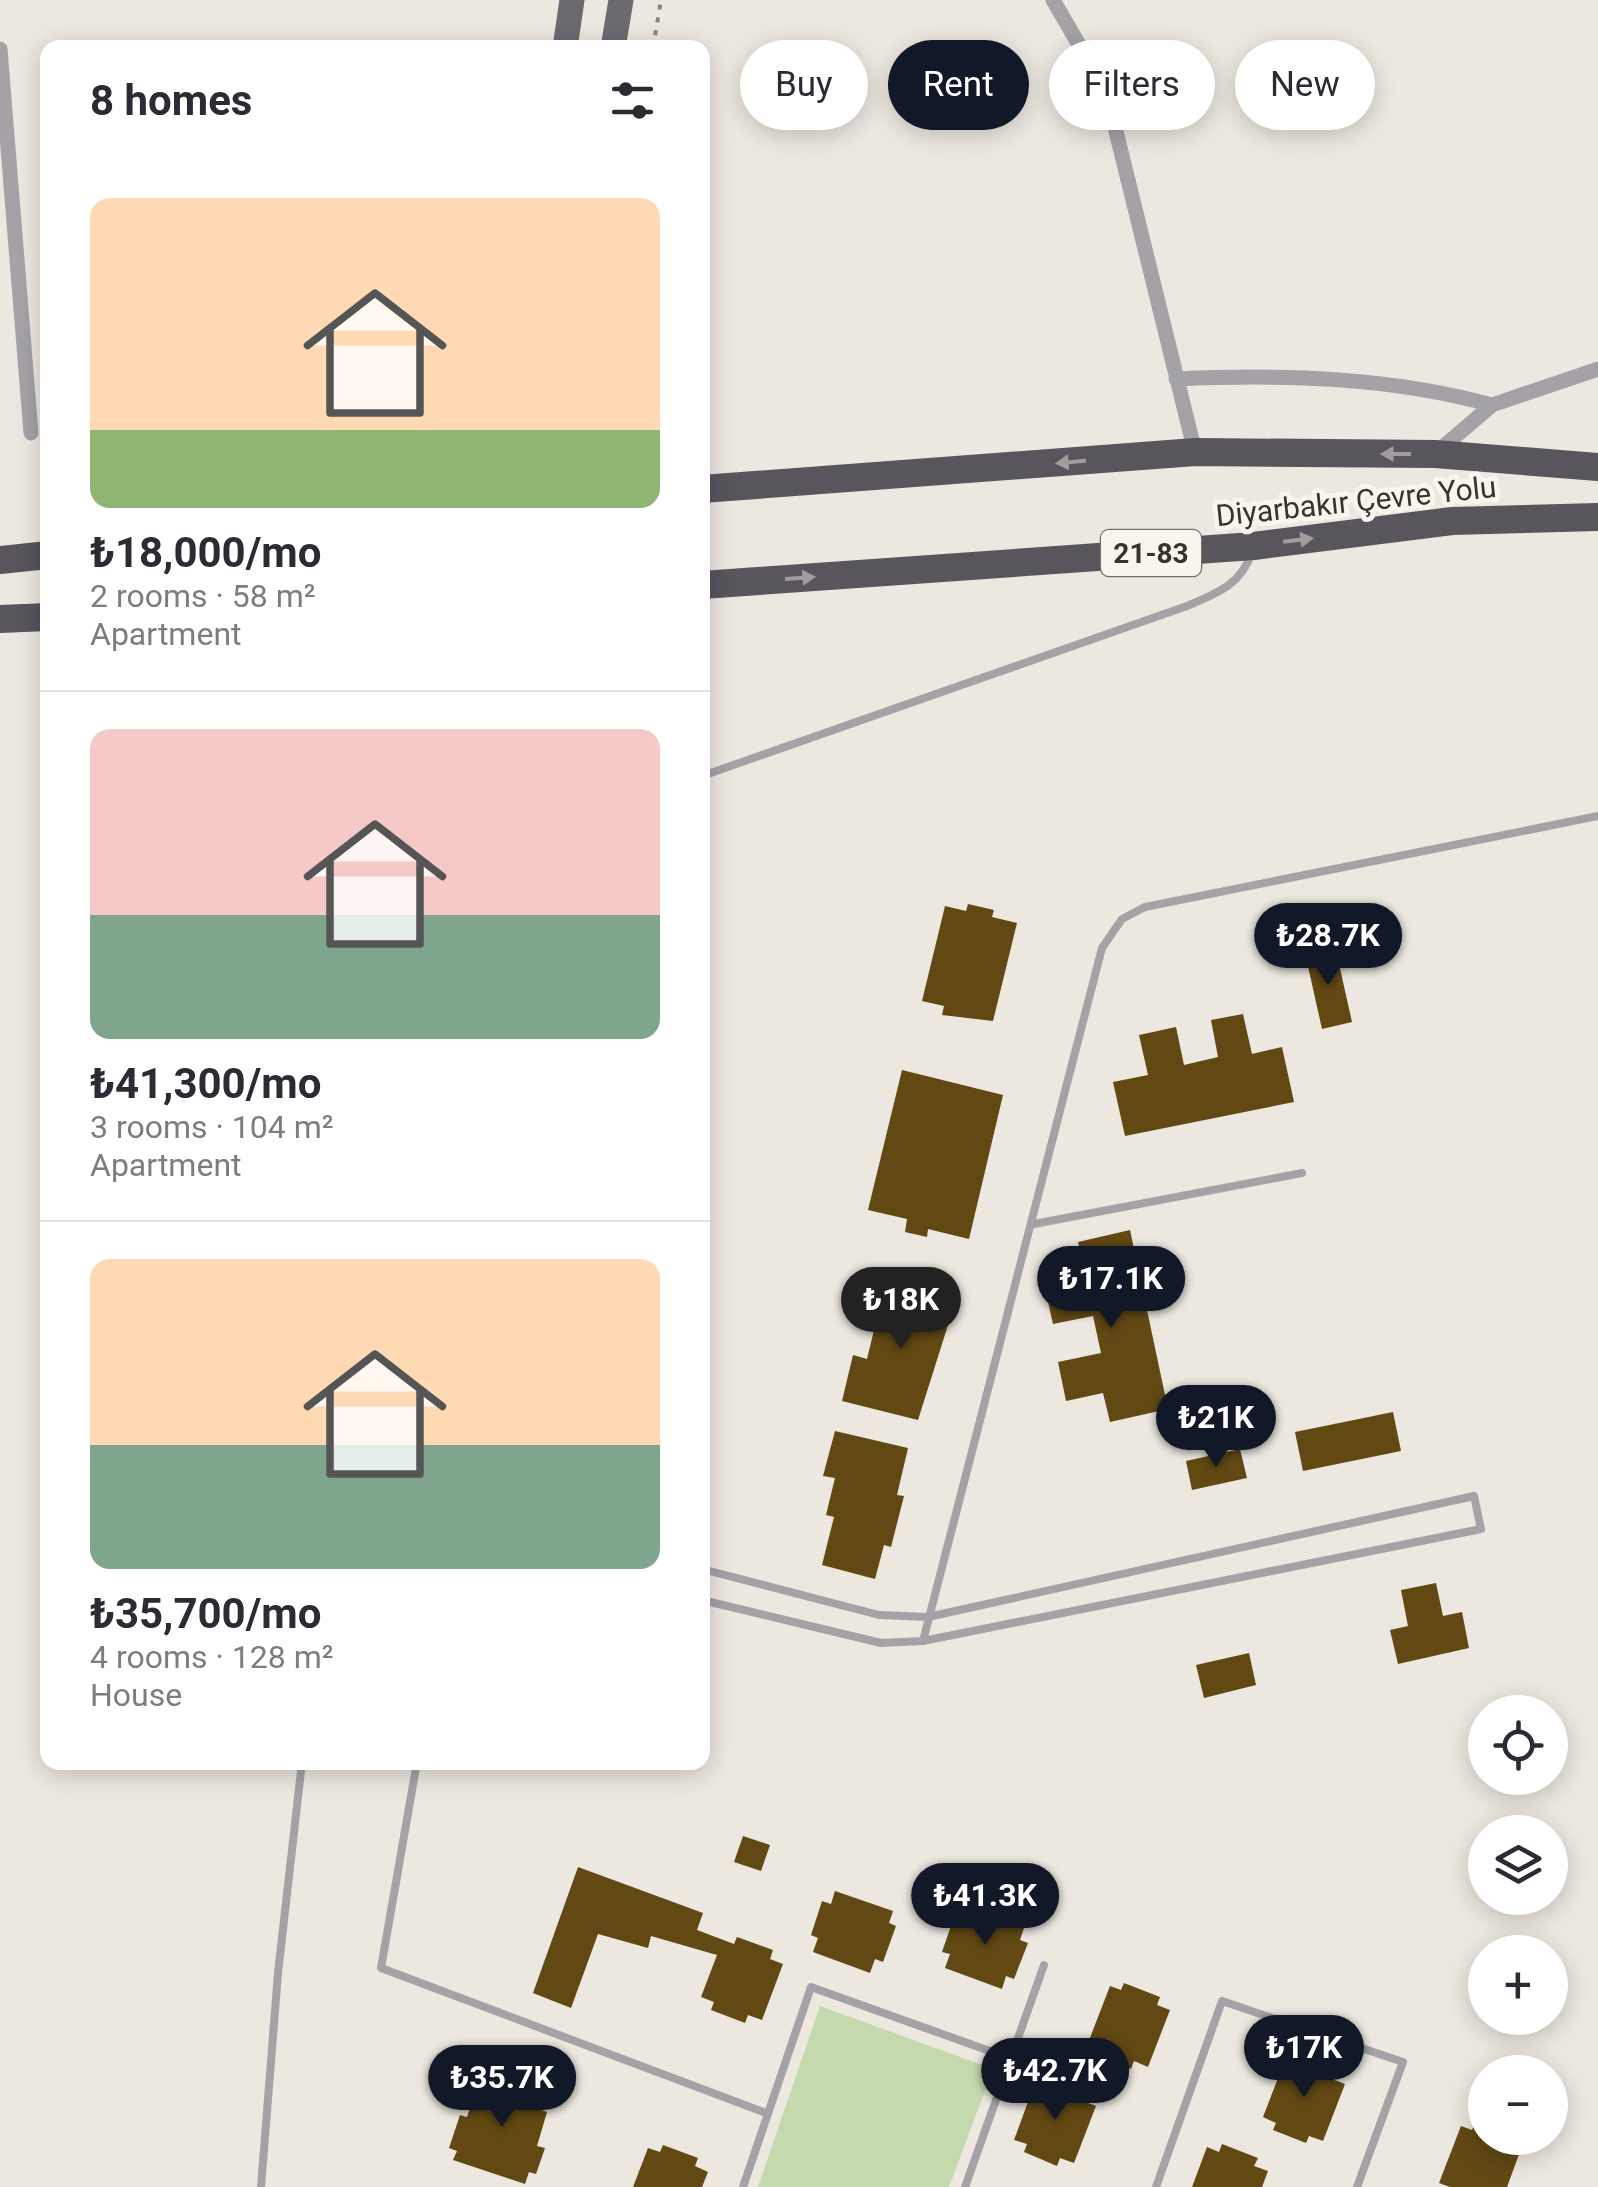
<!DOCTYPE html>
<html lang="en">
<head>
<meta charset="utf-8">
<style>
  :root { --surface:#fff; --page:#f2f2f3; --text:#2b2b33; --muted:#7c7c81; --line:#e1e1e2; --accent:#111827 }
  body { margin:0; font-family:Roboto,sans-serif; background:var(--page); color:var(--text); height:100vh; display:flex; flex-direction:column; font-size:38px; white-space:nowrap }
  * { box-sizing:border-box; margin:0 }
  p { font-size:32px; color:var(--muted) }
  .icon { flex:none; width:55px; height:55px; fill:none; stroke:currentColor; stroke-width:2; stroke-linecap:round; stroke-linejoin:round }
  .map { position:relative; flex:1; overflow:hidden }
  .panel { position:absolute; left:40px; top:40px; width:670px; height:1730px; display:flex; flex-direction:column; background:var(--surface); border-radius:20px; box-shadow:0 5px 25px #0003 }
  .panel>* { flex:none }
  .banner { position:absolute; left:740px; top:40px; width:708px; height:90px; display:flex; gap:20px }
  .tools { position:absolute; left:1468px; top:1695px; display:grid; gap:20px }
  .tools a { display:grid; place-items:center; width:100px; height:100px; border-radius:50%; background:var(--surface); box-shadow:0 5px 25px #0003; font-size:50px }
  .price { position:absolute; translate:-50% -85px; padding:0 22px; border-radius:35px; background:var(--accent); color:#fff; font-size:32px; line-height:65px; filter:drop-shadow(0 2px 5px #0008) }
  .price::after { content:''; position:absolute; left:50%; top:60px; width:30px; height:22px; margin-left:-15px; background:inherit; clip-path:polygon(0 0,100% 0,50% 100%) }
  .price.on { background:#222; color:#fff }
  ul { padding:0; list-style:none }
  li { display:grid; align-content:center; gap:20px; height:530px; padding:0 50px }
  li+li { border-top:2px solid var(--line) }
  li span { display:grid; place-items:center; height:310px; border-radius:20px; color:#555 }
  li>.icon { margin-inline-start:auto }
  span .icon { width:180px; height:180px; fill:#fffc; stroke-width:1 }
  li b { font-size:42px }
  h2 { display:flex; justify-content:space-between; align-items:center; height:120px; padding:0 50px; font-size:42px }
  .pill { padding:0 35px; border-radius:45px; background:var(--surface); box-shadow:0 5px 25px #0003; font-size:35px; line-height:90px }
  .pill.on { background:var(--accent); color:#fff }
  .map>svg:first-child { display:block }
  .green { fill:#c5d9af }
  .building { fill:#624914 }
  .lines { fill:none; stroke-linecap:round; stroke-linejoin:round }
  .path { stroke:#89857f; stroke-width:4; stroke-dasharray:5 8; stroke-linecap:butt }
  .lane { stroke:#a4a2a6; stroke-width:8 }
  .street { stroke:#a4a2a6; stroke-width:15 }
  .primary { stroke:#6c6970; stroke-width:25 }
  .highway { stroke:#58555c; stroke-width:28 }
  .oneway { fill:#a19d9d }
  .labels { text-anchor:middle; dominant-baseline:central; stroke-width:10; stroke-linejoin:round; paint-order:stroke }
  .shield { fill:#faf5ec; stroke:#716e68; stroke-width:2.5 }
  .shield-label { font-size:28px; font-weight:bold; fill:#363430 }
  .street-label { font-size:30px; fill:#363430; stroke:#faf5ec }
</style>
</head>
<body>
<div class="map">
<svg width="1598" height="2187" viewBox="0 0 1598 2187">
  <rect width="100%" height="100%" fill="#ece7df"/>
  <path class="green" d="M820 2006 993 2069 949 2187H758Z"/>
  <path class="building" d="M968 904 994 910 992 917 1017 923 993 1021 942 1015 944 1006 922 1001 945 906 966 911Z
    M1335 946 1352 1022 1322 1029 1305 953Z
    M1243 1014 1252 1054 1282 1047 1294 1102 1125 1136 1113 1082 1148 1075 1139 1035 1176 1027 1184 1065 1218 1057 1211 1020Z
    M902 1070 1003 1095 969 1239 928 1229 927 1237 905 1232 907 1219 868 1210Z
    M1130 1230 1168 1409 1110 1422 1103 1393 1066 1401 1058 1362 1101 1353 1093 1316 1053 1324 1045 1289 1086 1280 1078 1242Z
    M896 1276 950 1290 942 1324 948 1325 918 1420 842 1401 853 1355 867 1359 876 1322 884 1324Z
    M1393 1412 1401 1451 1303 1471 1295 1432Z
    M835 1431 908 1448 897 1495 904 1496 891 1547 884 1545 875 1579 822 1565 834 1517 826 1515 835 1478 823 1476Z
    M1240 1449 1247 1478 1192 1490 1186 1461Z
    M1436 1583 1443 1616 1462 1612 1469 1648 1398 1664 1390 1630 1408 1626 1401 1590Z
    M1249 1653 1256 1685 1204 1698 1196 1665Z
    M743 1836 770 1845 761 1871 734 1862Z
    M578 1867 703 1913 697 1930 734 1944 737 1937 773 1950 770 1959 783 1964 762 2020 748 2015 745 2023 711 2010 714 2002 701 1997 717 1955 651 1936 648 1948 598 1934 571 2008 533 1993Z
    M835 1891 893 1911 889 1923 896 1926 883 1962 875 1959 870 1973 813 1952 818 1938 811 1935 822 1901 831 1904Z
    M967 1907 1024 1928 1020 1940 1028 1943 1014 1979 1006 1976 1002 1989 945 1968 950 1954 942 1952 954 1917 962 1920Z
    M1124 1983 1160 1997 1157 2005 1170 2010 1148 2067 1134 2061 1131 2069 1098 2056 1101 2048 1088 2043 1110 1986 1121 1990Z
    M1299 2057 1335 2071 1332 2079 1345 2084 1323 2141 1309 2136 1306 2143 1273 2130 1276 2123 1263 2117 1285 2060 1296 2065Z
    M493 2073 545 2090 539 2109 547 2112 537 2146 545 2148 536 2174 529 2172 525 2184 453 2160 457 2151 449 2148 460 2115 467 2117 477 2086 488 2089Z
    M1050 2079 1086 2093 1083 2101 1096 2106 1074 2163 1060 2158 1057 2166 1024 2152 1027 2144 1014 2140 1035 2083 1047 2087Z
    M1484 2100 1485 2138H1510L1508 2144 1521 2149 1507 2187H1450L1439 2183 1461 2126 1472 2130Z
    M1222 2144 1258 2158 1254 2166 1268 2171 1262 2187H1192L1207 2147 1219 2152Z
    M663 2145 698 2158 695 2166 708 2172 702 2187H633L648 2148 660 2152Z"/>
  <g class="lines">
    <path class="path" d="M653 48 661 0"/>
    <path class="lane" d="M702 776 1187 606C1215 594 1241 585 1251 554
      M1034 1224 1302 1173
      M702 1569 879 1615 928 1617 1474 1496 1481 1529 923 1641 881 1643 702 1600
      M923 1641 1102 948 1122 919 1145 907 1598 816
      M417 1762 381 1968 766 2113
      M261 2187 278 1973 302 1762
      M743 2187 811 1987 1012 2059
      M965 2187 1044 1965
      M1156 2187 1222 2001 1403 2062 1357 2187"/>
    <path class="street" d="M1053 0 1089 62 1112 115 1195 452
      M0 49 31 433
      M1176 379C1282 374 1390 377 1492 405
      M1436 453 1492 405 1598 369"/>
    <path class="primary" d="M565 48 572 0
      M613 48 621 0"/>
    <path class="highway" d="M702 489 1195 452 1435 454 1598 467
      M0 560 48 555
      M702 585 1254 546 1452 521 1598 517
      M0 619 48 617"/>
  </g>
  <defs><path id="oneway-solid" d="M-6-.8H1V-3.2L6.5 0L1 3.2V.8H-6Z" transform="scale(2.5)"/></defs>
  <g class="oneway">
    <use href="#oneway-solid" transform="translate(1396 454) rotate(-180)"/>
    <use href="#oneway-solid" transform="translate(1071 462) rotate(175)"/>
    <use href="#oneway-solid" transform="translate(1298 540) rotate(-7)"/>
    <use href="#oneway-solid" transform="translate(800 578) rotate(-4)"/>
  </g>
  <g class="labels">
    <rect class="shield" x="1101" y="530" width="100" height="46" rx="8"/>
    <g class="shield-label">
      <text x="1151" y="553">21-83</text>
    </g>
    <g class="street-label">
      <text transform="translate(1356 501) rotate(-6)">Diyarbakır Çevre Yolu</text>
    </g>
  </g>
</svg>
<div class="tools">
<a><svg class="icon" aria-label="locate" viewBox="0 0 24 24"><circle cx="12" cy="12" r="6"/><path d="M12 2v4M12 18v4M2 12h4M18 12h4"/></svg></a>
<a><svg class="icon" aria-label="layers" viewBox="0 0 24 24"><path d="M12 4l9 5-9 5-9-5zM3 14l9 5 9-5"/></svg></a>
<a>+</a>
<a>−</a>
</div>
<b class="price" style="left:1328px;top:988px">₺28.7K</b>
<b class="price" style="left:1111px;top:1331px">₺17.1K</b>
<b class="price on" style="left:901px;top:1352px">₺18K</b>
<b class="price" style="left:1216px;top:1470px">₺21K</b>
<b class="price" style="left:985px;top:1948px">₺41.3K</b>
<b class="price" style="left:1304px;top:2100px">₺17K</b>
<b class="price" style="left:1055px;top:2123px">₺42.7K</b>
<b class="price" style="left:502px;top:2130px">₺35.7K</b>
<div class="banner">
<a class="pill">Buy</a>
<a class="pill on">Rent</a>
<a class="pill">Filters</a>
<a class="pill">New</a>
</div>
<section class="panel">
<h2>8 homes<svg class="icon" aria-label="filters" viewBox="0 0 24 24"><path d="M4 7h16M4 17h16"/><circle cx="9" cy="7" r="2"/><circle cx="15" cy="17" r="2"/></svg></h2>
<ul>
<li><span style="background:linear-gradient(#ffd9b3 75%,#8fb573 0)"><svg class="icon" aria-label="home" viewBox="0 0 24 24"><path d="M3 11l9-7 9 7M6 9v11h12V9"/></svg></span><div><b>₺18,000/mo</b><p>2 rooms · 58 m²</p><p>Apartment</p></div></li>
<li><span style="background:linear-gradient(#f6c9c9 60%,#7fa58c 0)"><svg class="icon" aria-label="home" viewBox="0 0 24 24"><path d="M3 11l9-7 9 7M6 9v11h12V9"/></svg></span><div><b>₺41,300/mo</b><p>3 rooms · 104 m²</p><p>Apartment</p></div></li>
<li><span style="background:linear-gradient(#ffd9b3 60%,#7fa58c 0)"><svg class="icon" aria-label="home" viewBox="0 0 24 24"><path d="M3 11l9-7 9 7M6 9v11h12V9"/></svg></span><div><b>₺35,700/mo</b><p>4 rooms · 128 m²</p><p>House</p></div></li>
</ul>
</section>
</div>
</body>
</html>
